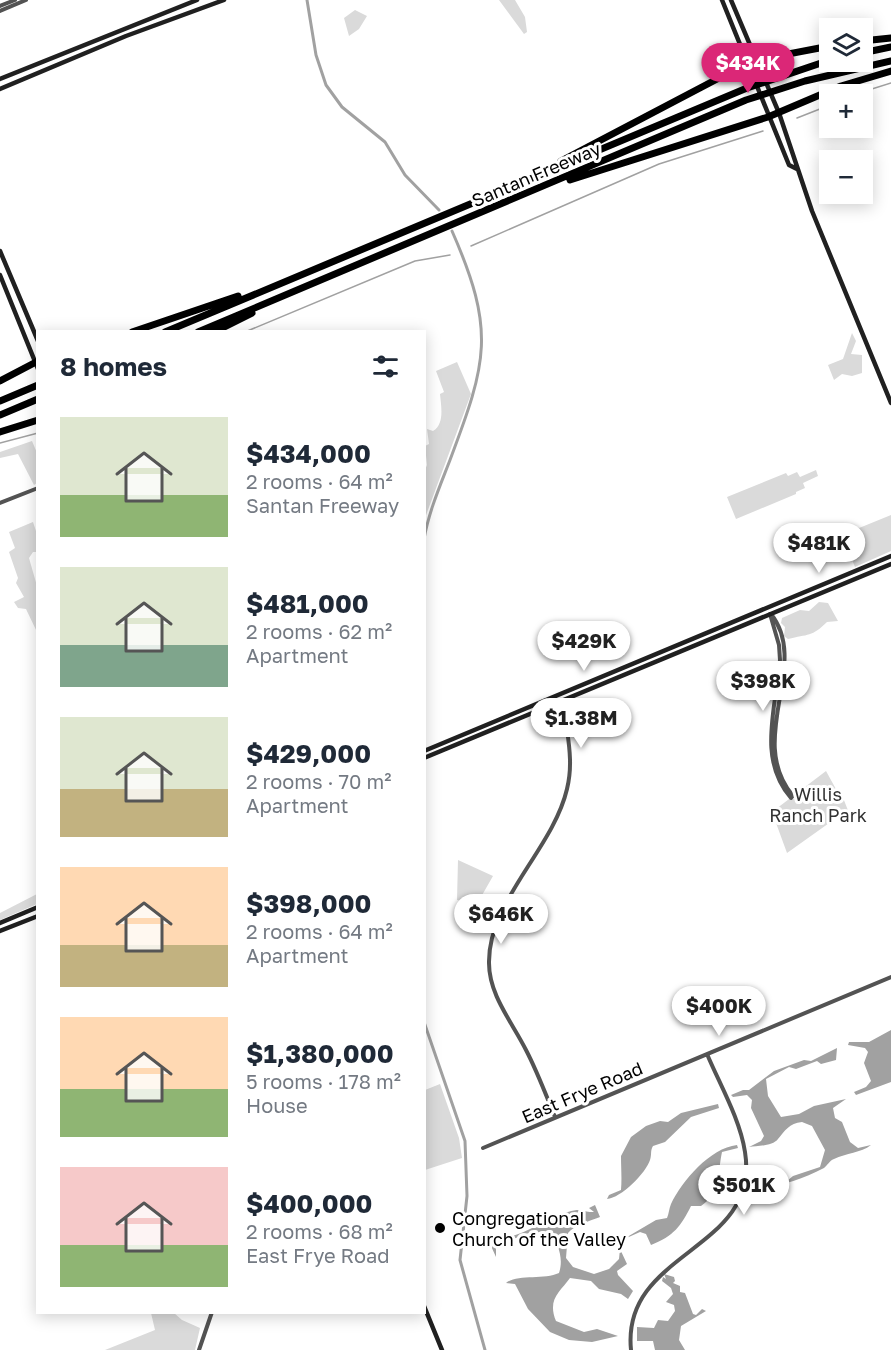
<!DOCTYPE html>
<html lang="en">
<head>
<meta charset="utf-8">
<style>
  :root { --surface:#fff; --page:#f6f6f7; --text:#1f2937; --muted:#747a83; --accent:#db2777 }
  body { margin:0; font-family:"Golos Text",sans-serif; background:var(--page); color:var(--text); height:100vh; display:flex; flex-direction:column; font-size:22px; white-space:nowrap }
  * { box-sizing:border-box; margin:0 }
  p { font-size:20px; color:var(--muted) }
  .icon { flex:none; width:33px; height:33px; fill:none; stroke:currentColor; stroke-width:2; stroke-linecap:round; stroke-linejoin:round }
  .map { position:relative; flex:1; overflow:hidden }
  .details { position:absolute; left:36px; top:330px; width:390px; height:984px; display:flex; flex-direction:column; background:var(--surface); border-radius:0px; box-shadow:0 3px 15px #0003 }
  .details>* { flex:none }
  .tools { position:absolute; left:819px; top:18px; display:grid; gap:12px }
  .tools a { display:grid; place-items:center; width:54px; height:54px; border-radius:0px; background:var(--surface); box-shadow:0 3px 15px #0003; font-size:30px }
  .price { position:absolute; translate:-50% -51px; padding:0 14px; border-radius:21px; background:#fff; color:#222; font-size:20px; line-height:39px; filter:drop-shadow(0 2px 3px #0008) }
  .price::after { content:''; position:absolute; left:50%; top:36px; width:18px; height:14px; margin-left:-9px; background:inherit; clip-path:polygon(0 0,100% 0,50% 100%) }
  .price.current { background:var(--accent); color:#fff }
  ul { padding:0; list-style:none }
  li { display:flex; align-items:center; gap:18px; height:150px; padding:0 24px }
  li span { display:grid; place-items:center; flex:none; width:168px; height:120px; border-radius:0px; color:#555 }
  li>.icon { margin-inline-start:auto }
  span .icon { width:72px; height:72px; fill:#fffc; stroke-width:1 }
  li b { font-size:26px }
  h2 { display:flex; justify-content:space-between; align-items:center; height:72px; padding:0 24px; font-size:26px }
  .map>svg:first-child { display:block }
  .green { fill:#dadada }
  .water { fill:#a1a1a1 }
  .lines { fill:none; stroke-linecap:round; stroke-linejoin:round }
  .stream { stroke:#a1a1a1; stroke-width:1.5 }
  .canal { stroke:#a1a1a1; stroke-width:3 }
  .tertiary { stroke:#535353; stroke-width:4 }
  .secondary { stroke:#202020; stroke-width:4.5 }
  .motorway { stroke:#000; stroke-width:7 }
  .poi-dot { fill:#000; stroke:#fff; stroke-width:2 }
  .labels { text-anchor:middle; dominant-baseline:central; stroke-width:6; stroke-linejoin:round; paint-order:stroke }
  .street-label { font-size:18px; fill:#000; stroke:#fff }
  .park-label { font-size:18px; fill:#313131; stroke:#fff }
  .poi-label { font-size:18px; fill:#000; stroke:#fff; text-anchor:start }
</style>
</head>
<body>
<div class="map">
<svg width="891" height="1350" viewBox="0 0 891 1350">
  <rect width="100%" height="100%" fill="#fff"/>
  <path class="green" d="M499 0H515L525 17 527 32 524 34Z
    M355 10 367 16 359 29 349 36 344 18Z
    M852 333 856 341 851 354 862 355V373L852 376 842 374 834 380 828 365 843 359Z
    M457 362 471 394 425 518V470L427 465 425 446 429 444 427 429 433 431C445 424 441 406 440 394L444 392 436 371Z
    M32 441 37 453V483L34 485 18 454 0 458V452Z
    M816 470 818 476 803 483 805 488 796 492V494L736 519 727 497 786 473 788 476 797 472 800 477Z
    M891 515V551L855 567 842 535Z
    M33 522 37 534V552H33L29 558 37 586V632L26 609 18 608 14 602 24 597 16 583 18 578 9 552 15 548 9 532Z
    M819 602 828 603 838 621 827 622C812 637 808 634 788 639L784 636 785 627 781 623 782 618 800 610 809 611Z
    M826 771 837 791 840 790 849 813 839 816 787 853 772 812Z
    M458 860 493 876 477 904 457 900Z
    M37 894V904L0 920V913Z
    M440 1084 459 1138 462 1158 425 1170V1090Z
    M151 1313H174L182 1320 200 1328 195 1350H105L155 1330Z"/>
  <path class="water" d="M891 1030V1082L856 1095 854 1092 866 1087 871 1081 864 1063 868 1052 865 1048 848 1045 849 1042H869Z
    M837 1048 836 1060 821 1064 817 1061 796 1069 789 1067 766 1079 768 1096 781 1117 799 1114 814 1106 846 1099 833 1108 835 1118 842 1122 850 1142 858 1148 871 1145C861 1153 846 1153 834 1159 829 1161 828 1165 824 1168 800 1180 777 1189 751 1186L749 1183C763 1187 773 1179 787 1181L793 1176 820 1167 825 1150 812 1126 802 1122C789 1123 785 1131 778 1139 773 1146 757 1146 749 1147L761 1141 764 1136 751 1108 752 1100 747 1095 733 1097 731 1095 743 1090H749L774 1071 804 1060 811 1061Z
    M718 1104 719 1108 691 1117 665 1142 653 1146C650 1151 652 1154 650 1160 646 1173 621 1198 607 1199L609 1195 621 1190C622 1178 621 1168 621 1156L631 1137 646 1126 660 1121 668 1122 681 1113Z
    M737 1145 738 1148 722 1152C718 1170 720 1194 701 1206H691C681 1226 674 1236 651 1245L646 1234 640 1232 622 1240 656 1220 667 1218C669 1213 669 1209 671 1204 682 1181 710 1148 737 1145Z
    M595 1205 600 1217C590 1221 574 1225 568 1233L566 1258 573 1267 594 1274 609 1269 619 1259 620 1249 627 1264 617 1271 618 1275 633 1291 628 1299 621 1294 599 1289 591 1281 570 1278C560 1292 547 1299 556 1321L584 1332 597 1329 618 1336 592 1342 569 1340 550 1332 528 1309 515 1284 506 1283C517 1274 544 1280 559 1273 564 1258 558 1244 550 1231L530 1233 496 1245V1257L491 1246 493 1238C518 1241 543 1219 568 1212 583 1207 584 1213 594 1212L589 1208Z
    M664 1274 674 1277 675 1281 673 1283 680 1286V1292L685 1293 693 1314 696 1315 702 1309 706 1311 681 1326 679 1340 685 1350H655L653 1341H637V1327L654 1328 658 1320 668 1321 675 1311 674 1305 666 1302 673 1294 671 1288 662 1281 663 1277 666 1279Z"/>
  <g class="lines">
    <path class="stream" d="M856 94 891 83
      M797 118 830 105
      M471 246 659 164 763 131
      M245 332 415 261 450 255
      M0 443 38 433"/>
    <path class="canal" d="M307 0 316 55 326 85 342 107 385 142 405 175 439 210
      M424 539C429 511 440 486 450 460 487 362 496 331 452 231
      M424 1022 465 1141 467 1196 460 1260 485 1350"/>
    <path class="tertiary" d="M0 6 15 0
      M0 11 26 0
      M0 503 38 488
      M770 614 779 645 780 660C776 708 757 759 791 798
      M771 614C811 664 745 739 793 796
      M558 703 563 725 567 727
      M555 1117C546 1095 537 1071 526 1050 512 1022 489 995 489 963 488 901 553 849 567 789 572 769 570 750 567 730 566 720 568 710 558 702
      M483 1148 891 977
      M199 1350 212 1312
      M631 1350C621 1250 761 1252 745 1152 740 1119 720 1085 707 1054"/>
    <path class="secondary" d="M722 0 789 165 797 169
      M731 0 779 113 812 211 891 403
      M0 79 197 0
      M0 89 126 36 224 0
      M0 251 38 341
      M0 275 38 369
      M424 751 891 556
      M424 758 891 564
      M0 923 38 907
      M0 931 38 916
      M424 1306 442 1350"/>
    <path class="motorway" d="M862 41 891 38
      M862 53 891 47
      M561 161 740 67 757 60 830 46
      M570 180 768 117 841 86 891 71
      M132 332 238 296
      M165 332 747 88 830 60
      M198 332 746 100 805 81 891 61
      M214 332 252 313
      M0 381 38 361
      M0 401 38 385
      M0 415 38 399
      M0 432 38 420"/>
  </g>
  <circle class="poi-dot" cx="440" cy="1228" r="6"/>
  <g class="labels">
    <g class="street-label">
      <text transform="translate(536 174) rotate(-23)">Santan Freeway</text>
      <text transform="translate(582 1092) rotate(-23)">East Frye Road</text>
    </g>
    <g class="park-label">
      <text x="818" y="794">Willis<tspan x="818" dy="21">Ranch Park</tspan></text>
    </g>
    <g class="poi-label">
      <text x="452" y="1218">Congregational<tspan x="452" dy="21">Church of the Valley</tspan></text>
    </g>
  </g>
</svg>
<div class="tools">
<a><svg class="icon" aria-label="layers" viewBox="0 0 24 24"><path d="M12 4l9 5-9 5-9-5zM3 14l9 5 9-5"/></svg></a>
<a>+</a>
<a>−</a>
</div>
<b class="price current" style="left:748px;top:94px">$434K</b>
<b class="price" style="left:819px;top:574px">$481K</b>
<b class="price" style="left:584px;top:672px">$429K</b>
<b class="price" style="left:763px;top:712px">$398K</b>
<b class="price" style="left:581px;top:749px">$1.38M</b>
<b class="price" style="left:501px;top:945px">$646K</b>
<b class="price" style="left:719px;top:1037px">$400K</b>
<b class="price" style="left:744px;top:1216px">$501K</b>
<section class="details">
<h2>8 homes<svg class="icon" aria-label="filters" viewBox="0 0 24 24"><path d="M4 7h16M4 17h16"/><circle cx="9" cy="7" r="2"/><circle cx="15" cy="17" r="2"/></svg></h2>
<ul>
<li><span style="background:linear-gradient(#dfe7d0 65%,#8fb573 0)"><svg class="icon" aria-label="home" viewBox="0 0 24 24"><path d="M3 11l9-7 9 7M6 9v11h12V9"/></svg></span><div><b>$434,000</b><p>2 rooms · 64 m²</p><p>Santan Freeway</p></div></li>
<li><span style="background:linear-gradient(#dfe7d0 65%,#7fa58c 0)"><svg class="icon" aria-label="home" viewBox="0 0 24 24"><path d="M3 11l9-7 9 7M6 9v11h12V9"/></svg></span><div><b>$481,000</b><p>2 rooms · 62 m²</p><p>Apartment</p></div></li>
<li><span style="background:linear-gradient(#dfe7d0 60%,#c2b280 0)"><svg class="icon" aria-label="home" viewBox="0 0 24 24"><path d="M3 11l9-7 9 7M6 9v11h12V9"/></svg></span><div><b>$429,000</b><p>2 rooms · 70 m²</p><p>Apartment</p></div></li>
<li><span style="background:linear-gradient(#ffd9b3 65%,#c2b280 0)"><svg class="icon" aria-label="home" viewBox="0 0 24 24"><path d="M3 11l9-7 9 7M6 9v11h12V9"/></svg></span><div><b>$398,000</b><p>2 rooms · 64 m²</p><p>Apartment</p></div></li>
<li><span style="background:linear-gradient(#ffd9b3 60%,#8fb573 0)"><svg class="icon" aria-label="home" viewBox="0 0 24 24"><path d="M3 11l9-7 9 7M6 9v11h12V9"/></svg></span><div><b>$1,380,000</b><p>5 rooms · 178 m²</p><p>House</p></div></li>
<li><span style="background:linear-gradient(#f6c9c9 65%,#8fb573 0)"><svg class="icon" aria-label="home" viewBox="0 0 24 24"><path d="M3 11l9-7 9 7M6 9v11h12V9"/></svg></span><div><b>$400,000</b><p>2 rooms · 68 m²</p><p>East Frye Road</p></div></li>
</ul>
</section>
</div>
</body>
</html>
